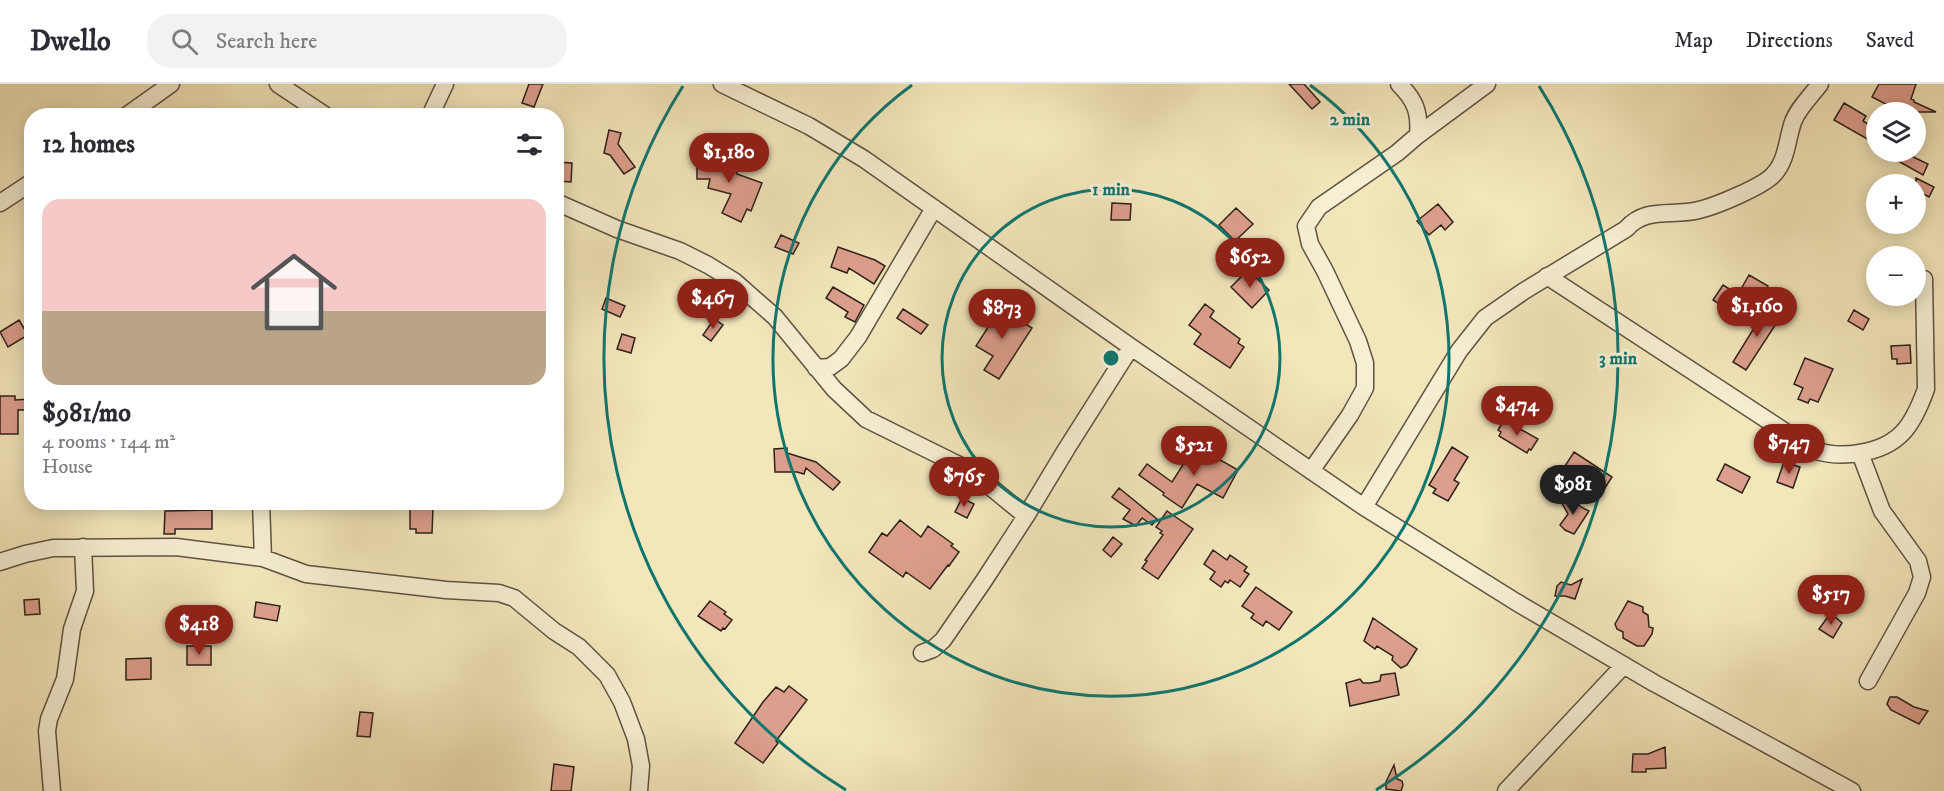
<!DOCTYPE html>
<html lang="en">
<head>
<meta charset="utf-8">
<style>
  :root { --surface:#fff; --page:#f2f2f3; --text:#2b2b33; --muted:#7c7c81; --line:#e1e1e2; --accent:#8f2418 }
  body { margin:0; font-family:"IM FELL DW Pica",serif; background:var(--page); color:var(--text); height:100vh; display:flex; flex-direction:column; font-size:22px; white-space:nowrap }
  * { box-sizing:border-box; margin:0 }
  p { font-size:20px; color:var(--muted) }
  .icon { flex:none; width:33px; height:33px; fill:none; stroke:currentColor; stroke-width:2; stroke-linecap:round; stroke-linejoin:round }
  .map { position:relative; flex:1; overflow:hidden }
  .details { position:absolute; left:24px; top:24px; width:540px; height:402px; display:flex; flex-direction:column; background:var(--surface); border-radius:24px; box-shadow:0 3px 15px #0003 }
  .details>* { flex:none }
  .controls { position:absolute; left:1866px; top:18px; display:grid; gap:12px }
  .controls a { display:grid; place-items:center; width:60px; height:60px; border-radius:50%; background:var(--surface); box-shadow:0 3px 15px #0003; font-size:30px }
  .price { position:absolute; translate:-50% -51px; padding:0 14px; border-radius:21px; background:var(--accent); color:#fff; font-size:20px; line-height:39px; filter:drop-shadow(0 2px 3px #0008) }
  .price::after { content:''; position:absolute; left:50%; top:36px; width:18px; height:14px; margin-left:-9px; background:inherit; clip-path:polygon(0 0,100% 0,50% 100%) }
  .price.on { background:#222; color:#fff }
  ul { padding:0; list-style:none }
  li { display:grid; align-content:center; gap:12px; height:318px; padding:0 18px }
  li+li { border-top:2px solid var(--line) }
  li span { display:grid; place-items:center; height:186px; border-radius:18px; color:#555 }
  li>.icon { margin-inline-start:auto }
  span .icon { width:108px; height:108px; fill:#fffc; stroke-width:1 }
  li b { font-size:26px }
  h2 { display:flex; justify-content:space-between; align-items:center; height:72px; padding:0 18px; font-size:26px }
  header { display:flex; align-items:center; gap:36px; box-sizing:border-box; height:84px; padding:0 30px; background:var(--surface); border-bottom:2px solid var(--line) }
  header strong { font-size:28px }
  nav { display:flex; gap:33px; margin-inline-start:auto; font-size:21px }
  .search { width:420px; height:54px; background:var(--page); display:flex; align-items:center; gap:15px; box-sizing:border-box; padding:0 21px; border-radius:24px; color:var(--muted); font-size:22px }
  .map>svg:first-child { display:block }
  .building { fill:#dd9f8d; stroke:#2d2119; stroke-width:1.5 }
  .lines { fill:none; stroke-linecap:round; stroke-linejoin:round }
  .minor-casing { stroke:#5e5242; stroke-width:19 }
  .minor { stroke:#f7efd3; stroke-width:16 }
  .ring { fill:none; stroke:#0f766e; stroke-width:3 }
  .centre { fill:#0f766e; stroke:#f7efd3; stroke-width:3 }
  .ring-label { font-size:18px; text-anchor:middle; font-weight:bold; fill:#0f766e; stroke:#f7efd3; stroke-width:6; stroke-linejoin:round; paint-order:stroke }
</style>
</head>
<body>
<header>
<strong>Dwello</strong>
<div class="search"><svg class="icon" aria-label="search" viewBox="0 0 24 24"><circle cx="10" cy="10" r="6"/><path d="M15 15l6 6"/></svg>Search here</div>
<nav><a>Map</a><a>Directions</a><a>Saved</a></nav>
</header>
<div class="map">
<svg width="1944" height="707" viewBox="0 0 1944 707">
  <rect width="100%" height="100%" fill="#f3e6bb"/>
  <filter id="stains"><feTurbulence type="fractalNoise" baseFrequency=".00333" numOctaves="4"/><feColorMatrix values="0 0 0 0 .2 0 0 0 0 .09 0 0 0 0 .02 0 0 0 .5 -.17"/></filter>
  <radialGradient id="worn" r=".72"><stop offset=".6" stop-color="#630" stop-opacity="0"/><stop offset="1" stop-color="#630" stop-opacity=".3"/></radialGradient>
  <path class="building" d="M529 0H543L534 23 522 19Z
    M1289 0H1304L1320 18 1312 25Z
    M1879 0H1916L1911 15 1914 16V18L1936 28H1901L1872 13Z
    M1844 19 1866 32 1863 37 1876 45V60L1834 36Z
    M609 46 621 49 618 60 635 83 624 90 610 71 604 69Z
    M718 63 734 69 727 84 737 87V90L762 99 751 127 747 125 741 138 722 129 731 110 708 104 710 95H697V75H713Z
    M1882 68H1903L1928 80 1923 91Z
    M556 78 572 79 571 98 558 97Z
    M1916 94 1934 103 1929 113 1916 106Z
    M1112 119 1131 120 1130 136H1111Z
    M1438 120 1453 138 1445 146 1441 141 1429 151 1417 137Z
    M1236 124 1253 140 1235 157 1219 141Z
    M781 151 799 159 793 170 775 163Z
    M838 163 875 176 885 182 874 200 849 184 847 189 831 183Z
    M1248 186 1269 206 1252 224 1231 203Z
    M1749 191 1768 202 1760 216 1741 205Z
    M1723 201 1739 211 1729 226 1713 216Z
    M833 203 864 221 855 238 845 233 848 228 826 214Z
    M606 214 625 222 620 233 602 225Z
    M994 220 1032 244 999 295 984 286 993 272 976 262 994 234 988 230Z
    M1205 220 1214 227 1210 233 1240 255 1238 259 1244 263 1230 284 1194 260 1201 250 1189 241Z
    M1767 223 1781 232 1746 286 1733 278Z
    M903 225 928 241 921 250 897 234Z
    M1854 226 1869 235 1863 246 1848 237Z
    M714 235 723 241 711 257 703 251Z
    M19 236 28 251 8 263 0 248Z
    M622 250 635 254 631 269 617 265Z
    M1910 261 1911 279 1897 280V275H1892L1891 262Z
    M1805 274 1833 285 1818 318 1810 315 1808 319 1798 315 1803 304 1794 300Z
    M0 312H15V316L32 315V326H18V350H0Z
    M1504 336 1538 355 1531 366 1529 365 1527 369 1499 352 1501 348 1498 346Z
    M1197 359 1216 371 1215 373 1238 386 1223 414 1197 400 1182 424 1163 411 1164 409 1139 391 1147 380 1172 398Z
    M1452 363 1468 373 1454 396 1459 399 1448 417 1433 409 1436 405 1429 401Z
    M787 364V369L816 378 840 398 833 406 806 384 804 390 797 388H775L774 365Z
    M1574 368 1612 393 1603 407 1565 382Z
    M1784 378 1800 383 1793 404 1777 398Z
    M1725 380 1750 393 1742 409 1717 396Z
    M1119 404 1157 435 1152 441 1142 434 1136 442 1123 435 1130 426 1112 413Z
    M962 414 974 420 967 434 955 428Z
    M1559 414 1578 420 1581 423 1589 427 1574 450 1565 446 1560 441 1568 430Z
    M410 424H433L432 449H416V445H410Z
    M212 426V445H175V450H164L165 427Z
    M1167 427 1193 445 1158 495 1142 484 1147 477 1145 476 1163 451 1160 449 1162 447 1156 443Z
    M900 436 921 453 928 442 953 460 951 462 959 468 949 482 948 481 930 505 906 488 903 493 869 468 882 449 887 452Z
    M1113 453 1122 460 1111 473 1103 466Z
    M1213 466 1227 476 1230 471 1247 483 1244 487 1249 490 1240 503 1230 496 1228 499 1225 497 1221 503 1210 495 1215 488 1204 480Z
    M1582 495 1575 515 1565 512H1555L1557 502 1561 498 1571 501Z
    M1256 503 1292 528 1279 546 1266 537 1263 542 1251 534 1254 530 1242 522Z
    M39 515 40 530 25 531 24 516Z
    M710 517 726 528 724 530 732 536 725 545 723 544 721 547 698 532Z
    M1628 517 1643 523V528L1648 531 1649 543 1653 544 1652 550 1644 562H1637L1623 554V548L1617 545 1615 540Z
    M256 518 280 522 277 537 254 533Z
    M1832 530 1842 539 1833 554 1819 545 1827 534Z
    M1373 534 1417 565 1407 581 1401 584 1392 576 1393 572 1377 562 1375 565 1364 557Z
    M187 562H211V581H187Z
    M151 574V595L126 596V575Z
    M1395 589 1399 611 1350 622 1346 599 1360 595 1363 599H1370L1380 597 1381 591Z
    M789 602 807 616 776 657 778 659 763 679 735 659 763 618 776 603 784 608Z
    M1890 613H1897L1914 623 1928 627 1919 640 1891 626 1887 620Z
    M360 628 373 629 370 653 357 652Z
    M1665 663 1666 684 1646 685V688H1632L1633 670H1648Z
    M554 680 574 683 571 707H551Z
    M1394 681 1397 695 1402 697 1403 701 1401 707 1386 705V698Z"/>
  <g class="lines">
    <g class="minor-casing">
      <path id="minor" d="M278 0 326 32
        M722 0 809 42 864 75 1131 263 1364 423 1516 518 1654 599 1852 707
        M126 32 171 0
        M430 32 445 0
        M1418 51 1487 0
        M556 118 617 145 680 167 708 181 734 197 775 233 834 305 866 335 971 387 1026 432
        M0 119 32 98
        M1547 192 1813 366C1829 371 1843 372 1859 369 1900 363 1913 341 1926 305L1924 195
        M816 284 830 283 841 275 858 253 934 124
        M1860 369 1882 427 1918 477 1922 493 1917 509 1868 597
        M1311 387 1350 331 1365 304V279L1358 257 1325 187 1310 160 1306 142 1319 123 1397 69 1418 51C1420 28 1415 16 1399 0
        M261 418 263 474
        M1364 423 1459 267 1485 234 1524 207 1626 145C1646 122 1672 133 1699 126 1716 122 1764 102 1774 90 1787 76 1787 55 1793 38 1798 24 1811 12 1820 0
        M0 478 25 470 53 464 176 463 263 474 306 490 446 506 499 509 514 514 554 547 579 563 607 591 622 618 636 655 641 682 639 707
        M922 569 933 565 943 556 983 498 1026 432 1067 364 1131 263
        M52 707 47 647 49 635 65 595 72 545 85 507 83 463
        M1506 707 1624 581"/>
    </g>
    <use href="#minor" class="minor"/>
  </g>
  <g class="ring">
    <circle cx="1111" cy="274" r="169"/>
    <path d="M1310 1A338 338 0 1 1 912 1"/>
    <path d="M846 706A507 507 0 0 1 683 2M1539 2A507 507 0 0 1 1376 706"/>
  </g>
  <circle cx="1111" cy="274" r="9" class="centre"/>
  <g class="ring-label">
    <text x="1350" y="41">2 min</text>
    <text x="1111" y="111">1 min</text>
    <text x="1618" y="280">3 min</text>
  </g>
  <rect width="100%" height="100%" filter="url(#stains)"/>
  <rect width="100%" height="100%" fill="url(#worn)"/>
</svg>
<div class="controls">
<a><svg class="icon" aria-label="layers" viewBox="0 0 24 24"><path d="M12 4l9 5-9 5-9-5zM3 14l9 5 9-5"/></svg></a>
<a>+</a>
<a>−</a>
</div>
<b class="price" style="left:729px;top:100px">$1,180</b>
<b class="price" style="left:1250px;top:205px">$652</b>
<b class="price" style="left:713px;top:246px">$467</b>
<b class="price" style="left:1757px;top:254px">$1,160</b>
<b class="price" style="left:1002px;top:256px">$873</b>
<b class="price" style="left:1517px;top:353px">$474</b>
<b class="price" style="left:1789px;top:391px">$747</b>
<b class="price" style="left:1194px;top:393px">$521</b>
<b class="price" style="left:964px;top:424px">$765</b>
<b class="price on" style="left:1573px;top:432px">$981</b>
<b class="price" style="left:1831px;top:542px">$517</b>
<b class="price" style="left:199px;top:572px">$418</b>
<section class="details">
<h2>12 homes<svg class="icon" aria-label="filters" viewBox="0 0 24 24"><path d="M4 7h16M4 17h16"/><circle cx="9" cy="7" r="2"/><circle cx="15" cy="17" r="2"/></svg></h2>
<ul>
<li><span style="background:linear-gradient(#f6c9c9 60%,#b9a48a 0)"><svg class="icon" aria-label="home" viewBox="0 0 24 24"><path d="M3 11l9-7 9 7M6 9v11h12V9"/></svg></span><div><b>$981/mo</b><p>4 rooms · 144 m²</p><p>House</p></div></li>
</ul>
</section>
</div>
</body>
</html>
